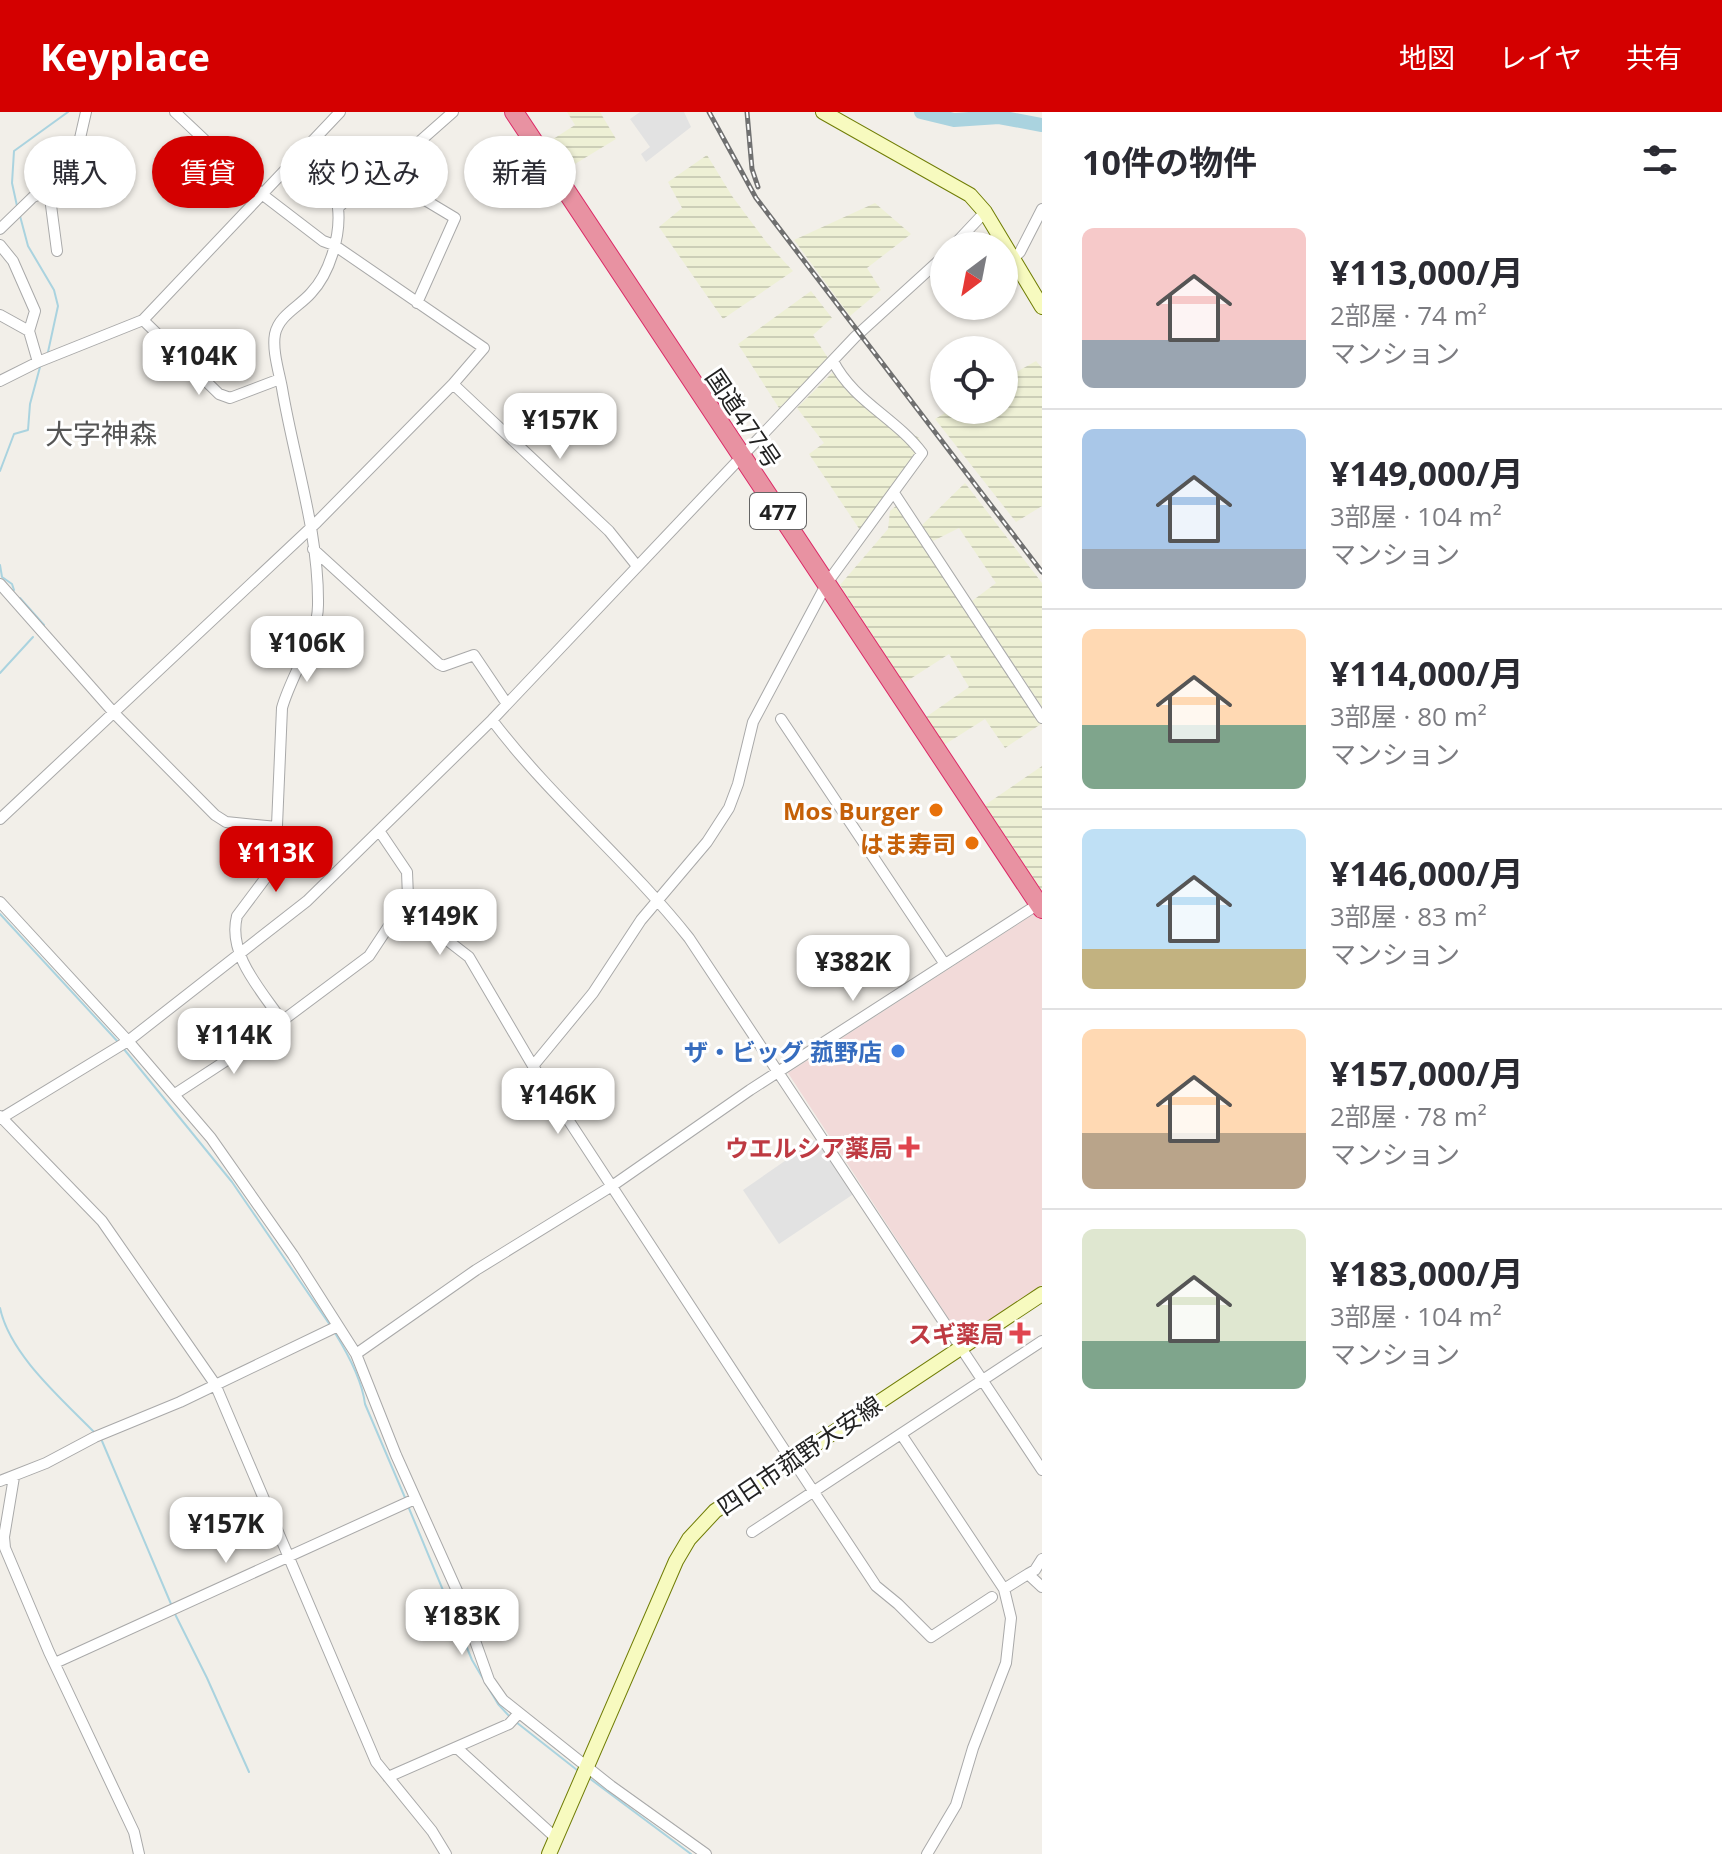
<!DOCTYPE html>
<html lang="ja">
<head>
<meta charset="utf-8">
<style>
  :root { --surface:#fff; --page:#f7f7f7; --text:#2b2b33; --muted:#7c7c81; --line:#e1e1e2; --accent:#d40000 }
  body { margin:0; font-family:"Open Sans","Noto Sans JP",sans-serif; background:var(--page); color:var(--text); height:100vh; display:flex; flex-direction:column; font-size:30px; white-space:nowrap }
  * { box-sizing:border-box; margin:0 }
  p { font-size:26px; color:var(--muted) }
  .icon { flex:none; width:44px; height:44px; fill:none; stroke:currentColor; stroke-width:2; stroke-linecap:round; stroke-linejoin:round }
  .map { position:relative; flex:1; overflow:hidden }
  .sheet { display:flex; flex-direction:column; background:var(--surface); width:680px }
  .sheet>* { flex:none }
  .guide { position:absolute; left:24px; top:24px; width:760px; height:72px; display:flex; gap:16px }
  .needle { width:52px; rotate:212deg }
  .buttons { position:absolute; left:930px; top:120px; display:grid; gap:16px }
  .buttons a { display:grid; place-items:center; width:88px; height:88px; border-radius:50%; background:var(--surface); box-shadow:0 2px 6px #0004; font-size:40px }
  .price { position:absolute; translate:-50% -68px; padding:0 18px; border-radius:16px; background:#fff; color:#222; font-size:26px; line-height:52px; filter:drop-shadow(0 2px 4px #0008) }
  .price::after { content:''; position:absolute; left:50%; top:48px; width:24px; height:18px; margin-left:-12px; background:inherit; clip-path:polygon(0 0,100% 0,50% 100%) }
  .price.current { background:var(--accent); color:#fff }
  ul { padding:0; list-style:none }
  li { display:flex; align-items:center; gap:24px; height:200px; padding:0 40px }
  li+li { border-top:2px solid var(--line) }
  li span { display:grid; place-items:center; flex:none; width:224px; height:160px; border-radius:12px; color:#555 }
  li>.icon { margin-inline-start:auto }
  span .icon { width:96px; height:96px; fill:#fffc; stroke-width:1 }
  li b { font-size:34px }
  h2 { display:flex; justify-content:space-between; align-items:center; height:96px; padding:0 40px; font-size:34px }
  .tag { padding:0 28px; border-radius:36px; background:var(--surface); box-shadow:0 2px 6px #0004; font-size:28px; line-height:72px }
  .tag.current { background:var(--accent); color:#fff }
  header { display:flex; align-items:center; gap:48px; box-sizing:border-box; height:112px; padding:0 40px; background:var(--accent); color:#fff }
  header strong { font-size:38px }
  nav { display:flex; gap:44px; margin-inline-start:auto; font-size:28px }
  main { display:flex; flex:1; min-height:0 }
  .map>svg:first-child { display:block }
  .commercial { fill:#f2dad9 }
  .farmland { fill:url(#farmland-rules) }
  .parking { fill:#e2e2e2 }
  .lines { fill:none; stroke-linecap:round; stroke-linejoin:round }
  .stream { stroke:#aad3df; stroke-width:2 }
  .river { stroke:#aad3df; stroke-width:14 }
  .street-casing { stroke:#a9a9a9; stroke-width:12 }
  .secondary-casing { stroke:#707d05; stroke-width:16 }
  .highway-casing { stroke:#dc2a67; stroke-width:20 }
  .street { stroke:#fff; stroke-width:10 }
  .secondary { stroke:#f7fabf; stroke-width:14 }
  .highway { stroke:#e892a2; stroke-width:18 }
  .rail-casing { stroke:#707070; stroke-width:5 }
  .rail { stroke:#fff; stroke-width:2; stroke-dasharray:6; stroke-linecap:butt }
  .food-dot { fill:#e8710a; stroke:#fff; stroke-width:3 }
  .shop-dot { fill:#3f7fe0; stroke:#fff; stroke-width:3 }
  .health-dot { fill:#e0444e; stroke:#fff; stroke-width:3 }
  .labels { text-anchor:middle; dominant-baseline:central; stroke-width:6; stroke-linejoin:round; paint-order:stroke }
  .shield { fill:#fff; stroke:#646464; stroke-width:2 }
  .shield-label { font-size:22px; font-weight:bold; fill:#222 }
  .street-label { font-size:24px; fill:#222; stroke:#fff }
  .food-label { font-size:24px; font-weight:bold; fill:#c56008; stroke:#fff; text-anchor:end }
  .shop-label { font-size:24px; font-weight:bold; fill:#366cbe; stroke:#fff; text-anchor:end }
  .health-label { font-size:24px; font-weight:bold; fill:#be3a42; stroke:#fff; text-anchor:end }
  .quarter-label { font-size:28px; fill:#555; stroke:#fff }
</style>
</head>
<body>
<header>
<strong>Keyplace</strong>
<nav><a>地図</a><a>レイヤ</a><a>共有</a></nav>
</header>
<main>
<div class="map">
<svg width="1042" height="1742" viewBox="0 0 1042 1742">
  <defs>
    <pattern id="farmland-rules" width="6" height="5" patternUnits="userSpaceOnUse" patternTransform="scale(2)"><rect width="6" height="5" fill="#eef0d5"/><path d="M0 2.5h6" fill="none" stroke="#ccceb7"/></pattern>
  </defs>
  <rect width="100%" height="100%" fill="#f2efe9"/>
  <path class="commercial" d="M1037 800 1042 808V1173L962 1227 788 961Z"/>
  <path class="farmland" d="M567 0H600L616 27 565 58 547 31 575 13Z
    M707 43 732 84 767 131 793 159 723 207 659 115 682 96 668 70Z
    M875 91 911 122 867 156 881 178 850 204 794 128Z
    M811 179 832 206 813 223 830 249 779 296 738 232Z
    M1036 249 1042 256V394L1016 410 935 307 950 298H1004V267Z
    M839 254 883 302 919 326 926 342 866 427 809 342 824 331 797 296Z
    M965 371 1042 471V595L972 489 996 471 959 416 933 429 921 414Z
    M896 394 1041 612 1005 636 985 607 944 633 926 605 969 575 949 542 904 571 840 473 888 417 890 399Z
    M1042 654V779L985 693Z"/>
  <path class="parking" d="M640 0H684L691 15 646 50 641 42 650 35 630 7Z
    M821 1024 858 1079 779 1132 743 1078Z"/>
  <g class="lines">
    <path class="stream" d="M17 94 12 71 14 39 68 0
      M20 104 28 134 54 178 58 194 48 240
      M0 359 14 322 28 318 30 292 40 255
      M0 453 2 465 12 472 14 478
      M20 486 44 513
      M0 561 33 525
      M0 802 119 931
      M123 936 232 1070 330 1213
      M0 1196C10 1243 62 1287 95 1321
      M335 1221C348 1242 362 1268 365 1292L406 1388
      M102 1329 171 1492
      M408 1394 472 1548 498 1592 511 1606
      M175 1502 207 1566 249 1660
      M516 1610 577 1658
      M589 1666 691 1742"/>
    <path class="river" d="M921 0 954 8 999 5 1042 13"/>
    <g class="street-casing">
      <path id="street" d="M393 53 391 62 395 70 455 106 417 191
        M49 78 57 139
        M0 117 33 85 70 70 86 0
        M0 133 13 149 35 199 29 219 38 250
        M953 134 985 100
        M1013 147 1020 140 1042 97
        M0 203 29 219
        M143 208 219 282 230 286 280 267
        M0 269 38 250 143 208 340 0
        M453 272 609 419 637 454
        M894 381 1042 606
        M313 437 439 552 443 554 474 543 507 592
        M0 472 114 601 215 703 226 710 277 715
        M781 607 944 851
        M492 608C551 686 628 749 689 826L1042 1358
        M0 707 317 410 453 272 484 236 334 133 323 129 263 83 175 0
        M380 720 407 760 408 785 439 810 447 828 469 845 533 954 791 1348
        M0 790 128 929 211 1026 293 1143 356 1242 396 1343 458 1481 489 1568 503 1588 611 1674 706 1742
        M282 909 369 844 408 785
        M533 954 593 881 641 808 707 730 729 696 738 672 753 610 827 471 922 341C896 306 853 289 833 249
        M175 982 273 918 282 909C262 879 227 843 237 804L273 756 276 737 282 596C291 563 318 526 318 493 319 420 294 348 282 276 279 260 272 238 275 222 279 203 300 194 311 181 330 161 341 123 338 96L379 57 393 53 453 0
        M0 1004 102 1109 215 1272 376 1650 432 1719 446 1742
        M0 1007 128 929 307 789 492 608 855 225 944 144
        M356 1242 476 1158 612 1074 750 978 1040 791
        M901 1322 1004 1477 1011 1506 1006 1551 973 1636 956 1693 927 1742
        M792 1347 876 1474 898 1492 931 1525 992 1485
        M14 1365 4 1425 5 1436 49 1540 134 1720 139 1742
        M0 1369 46 1351 95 1325 180 1290 338 1214
        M752 1420 1042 1229
        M1028 1462 1035 1458 1042 1447
        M1004 1477 1028 1462 1042 1475
        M55 1551 415 1387
        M457 1636 556 1726
        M388 1665 509 1612 518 1602"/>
    </g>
    <g class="secondary-casing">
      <path id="secondary" d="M823 0 970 83 985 100 1042 195
        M549 1742 676 1449 689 1427 715 1399 1042 1182"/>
    </g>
    <g class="highway-casing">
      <path id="highway" d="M514 0 1042 797"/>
    </g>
    <use href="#street" class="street"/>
    <use href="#secondary" class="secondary"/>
    <use href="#highway" class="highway"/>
    <g class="rail-casing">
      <path id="rail" d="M709 0 756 86 1042 460
        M747 0 752 57 758 75"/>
    </g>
    <use href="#rail" class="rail"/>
  </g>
  <g class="food-dot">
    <circle cx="936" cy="698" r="8"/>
    <circle cx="972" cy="731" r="8"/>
  </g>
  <circle class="shop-dot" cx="898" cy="939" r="8"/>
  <g class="health-dot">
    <path d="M905 1023h8v8h8v8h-8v8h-8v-8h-8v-8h8z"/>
    <path d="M1016 1209h8v8h8v8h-8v8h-8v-8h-8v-8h8z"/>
  </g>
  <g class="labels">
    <rect class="shield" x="750" y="381" width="56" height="36" rx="6"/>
    <g class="shield-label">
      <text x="778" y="399">477</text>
    </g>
    <g class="street-label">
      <text transform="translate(744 306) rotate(56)">国道477号</text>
      <text transform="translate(799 1343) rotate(-34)">四日市菰野大安線</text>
    </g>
    <g class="food-label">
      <text x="920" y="698">Mos Burger</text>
      <text x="956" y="731">はま寿司</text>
    </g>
    <g class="shop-label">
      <text x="882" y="939">ザ・ビッグ 菰野店</text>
    </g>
    <g class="health-label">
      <text x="893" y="1035">ウエルシア薬局</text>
      <text x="1004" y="1221">スギ薬局</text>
    </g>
    <g class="quarter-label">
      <text x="101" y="321">大字神森</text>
    </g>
  </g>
</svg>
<div class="buttons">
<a><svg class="needle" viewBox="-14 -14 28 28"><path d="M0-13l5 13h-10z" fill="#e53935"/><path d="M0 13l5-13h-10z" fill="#7c7c81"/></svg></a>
<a><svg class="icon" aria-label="locate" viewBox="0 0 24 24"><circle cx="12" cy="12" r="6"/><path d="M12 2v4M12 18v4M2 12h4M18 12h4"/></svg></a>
</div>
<b class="price" style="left:199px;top:285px">¥104K</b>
<b class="price" style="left:560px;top:349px">¥157K</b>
<b class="price" style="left:307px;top:572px">¥106K</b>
<b class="price current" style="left:276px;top:782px">¥113K</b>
<b class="price" style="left:440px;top:845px">¥149K</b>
<b class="price" style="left:853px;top:891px">¥382K</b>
<b class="price" style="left:234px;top:964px">¥114K</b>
<b class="price" style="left:558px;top:1024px">¥146K</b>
<b class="price" style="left:226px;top:1453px">¥157K</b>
<b class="price" style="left:462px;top:1545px">¥183K</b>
<div class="guide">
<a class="tag">購入</a>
<a class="tag current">賃貸</a>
<a class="tag">絞り込み</a>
<a class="tag">新着</a>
</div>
</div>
<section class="sheet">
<h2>10件の物件<svg class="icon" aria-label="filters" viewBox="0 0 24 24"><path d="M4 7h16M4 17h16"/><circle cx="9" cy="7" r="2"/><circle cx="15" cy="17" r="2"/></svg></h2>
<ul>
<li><span style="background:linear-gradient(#f6c9c9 70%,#9aa5b1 0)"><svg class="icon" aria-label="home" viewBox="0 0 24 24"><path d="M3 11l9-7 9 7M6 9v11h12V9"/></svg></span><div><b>¥113,000/月</b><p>2部屋 · 74 m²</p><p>マンション</p></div></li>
<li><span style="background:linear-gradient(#a9c7e8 75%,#9aa5b1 0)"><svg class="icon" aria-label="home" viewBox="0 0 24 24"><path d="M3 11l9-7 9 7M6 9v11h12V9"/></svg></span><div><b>¥149,000/月</b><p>3部屋 · 104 m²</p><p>マンション</p></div></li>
<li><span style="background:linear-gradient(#ffd9b3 60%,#7fa58c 0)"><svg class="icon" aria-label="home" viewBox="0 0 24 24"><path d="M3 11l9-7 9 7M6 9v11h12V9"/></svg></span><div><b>¥114,000/月</b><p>3部屋 · 80 m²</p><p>マンション</p></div></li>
<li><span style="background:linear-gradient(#bfe0f5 75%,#c2b280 0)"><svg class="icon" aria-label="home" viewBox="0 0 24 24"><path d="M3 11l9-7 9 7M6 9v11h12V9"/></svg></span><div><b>¥146,000/月</b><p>3部屋 · 83 m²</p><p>マンション</p></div></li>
<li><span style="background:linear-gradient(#ffd9b3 65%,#b9a48a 0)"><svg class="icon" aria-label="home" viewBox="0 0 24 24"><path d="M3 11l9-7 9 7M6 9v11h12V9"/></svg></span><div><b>¥157,000/月</b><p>2部屋 · 78 m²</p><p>マンション</p></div></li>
<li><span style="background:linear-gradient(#dfe7d0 70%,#7fa58c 0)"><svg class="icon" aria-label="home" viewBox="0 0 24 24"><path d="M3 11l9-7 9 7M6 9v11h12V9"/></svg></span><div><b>¥183,000/月</b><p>3部屋 · 104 m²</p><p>マンション</p></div></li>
</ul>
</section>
</main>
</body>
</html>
